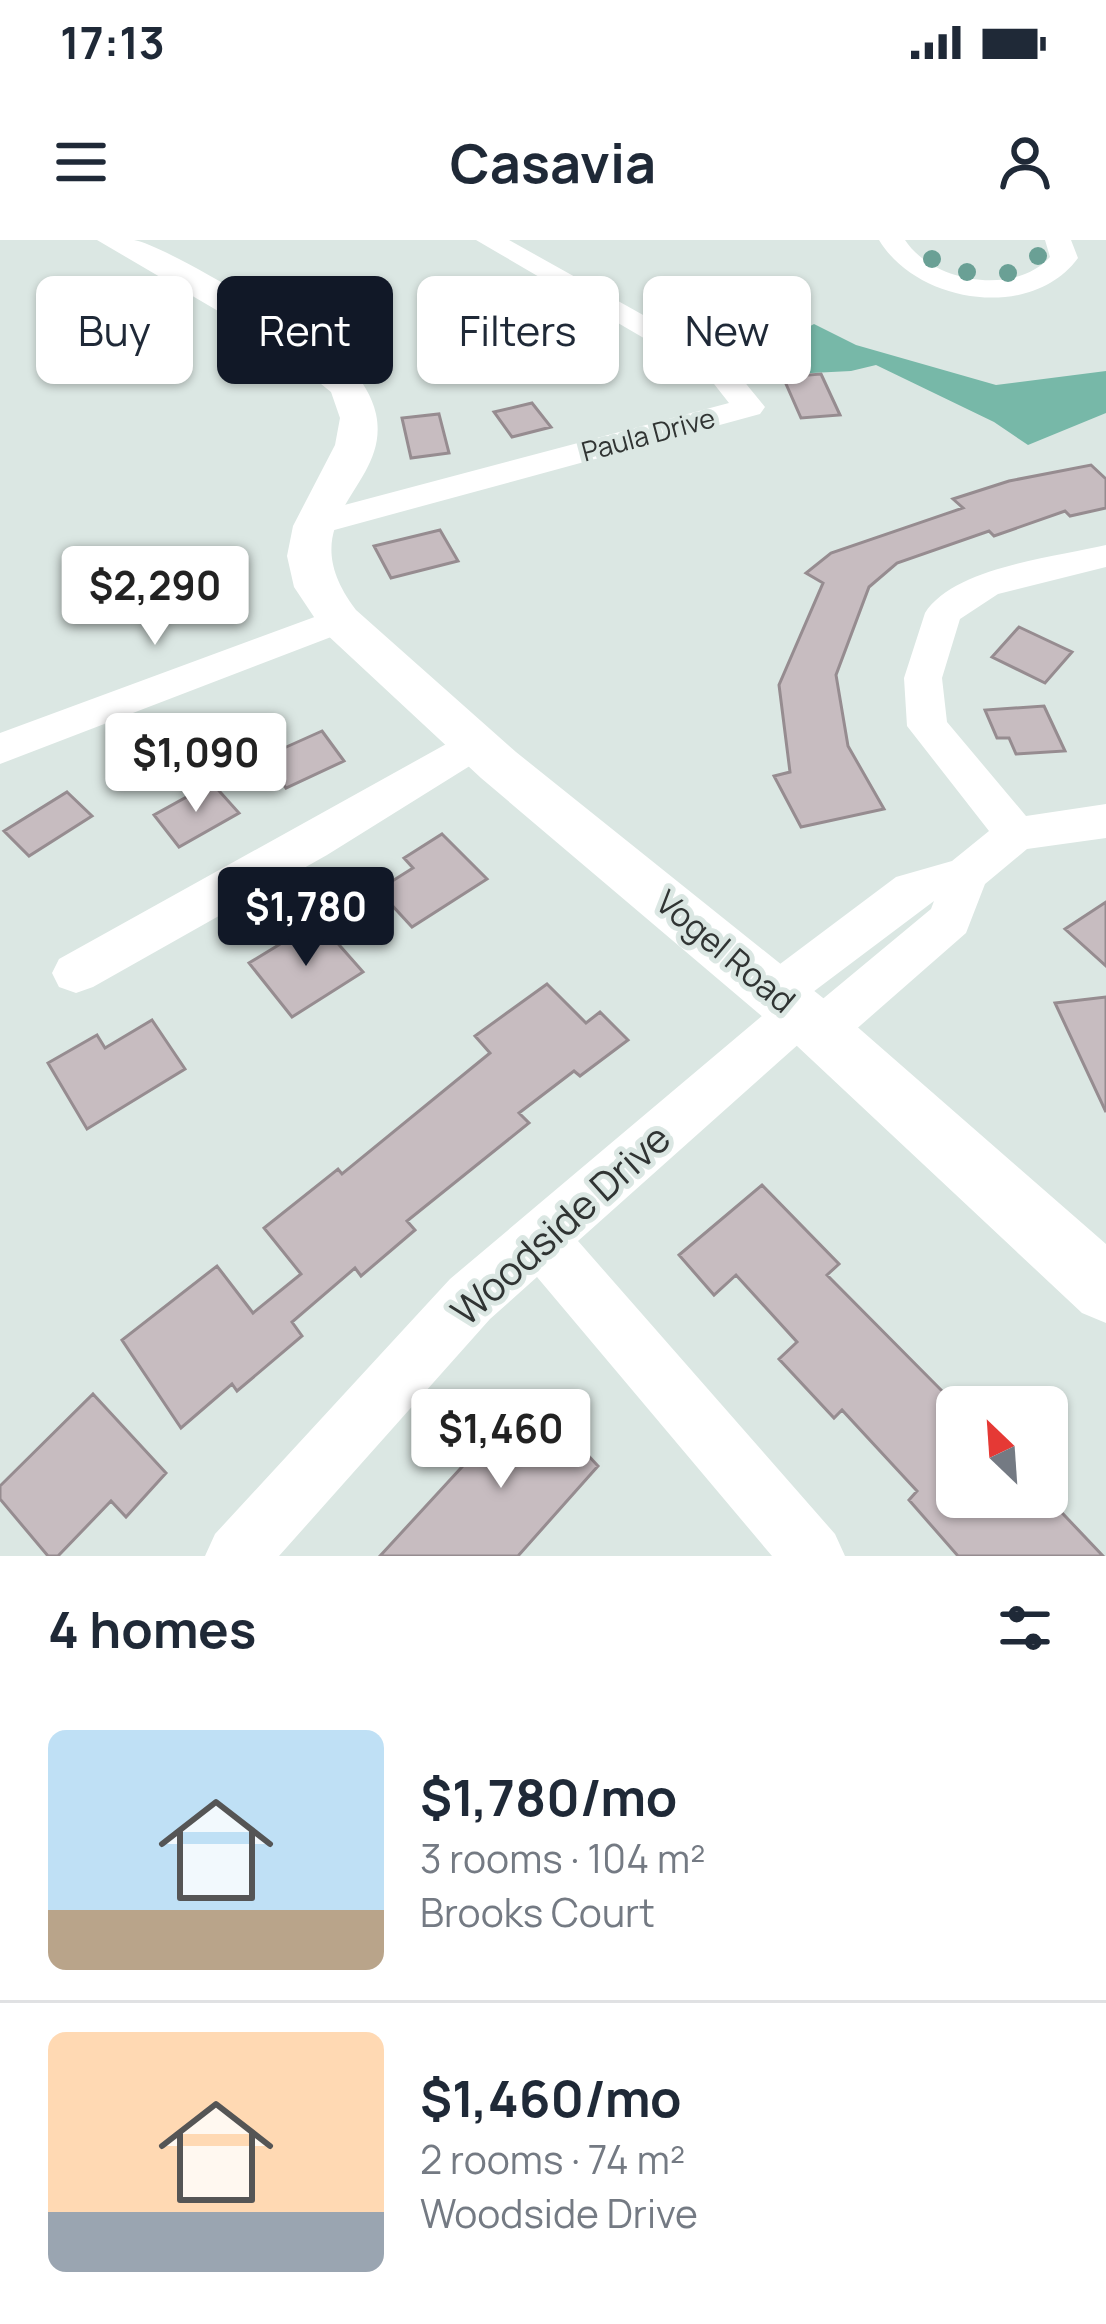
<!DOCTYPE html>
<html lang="en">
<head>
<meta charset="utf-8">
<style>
  :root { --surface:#fff; --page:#f2f2f3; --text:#1f2937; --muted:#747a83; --line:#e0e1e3; --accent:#111827 }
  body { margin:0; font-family:Manrope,sans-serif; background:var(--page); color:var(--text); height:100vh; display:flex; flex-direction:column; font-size:45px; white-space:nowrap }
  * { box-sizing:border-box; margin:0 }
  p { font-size:39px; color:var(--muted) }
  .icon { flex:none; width:66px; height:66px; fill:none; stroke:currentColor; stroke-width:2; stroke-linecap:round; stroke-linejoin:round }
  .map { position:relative; height:1316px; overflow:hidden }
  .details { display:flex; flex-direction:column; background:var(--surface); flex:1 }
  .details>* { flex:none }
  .hud { position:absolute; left:36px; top:36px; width:1035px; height:108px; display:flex; gap:24px }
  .needle { width:78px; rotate:335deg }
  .tools { position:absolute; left:936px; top:1146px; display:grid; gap:24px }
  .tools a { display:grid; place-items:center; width:132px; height:132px; border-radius:18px; background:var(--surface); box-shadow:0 3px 9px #0004; font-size:60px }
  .price { position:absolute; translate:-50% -102px; padding:0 27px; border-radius:12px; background:#fff; color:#222; font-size:39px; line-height:78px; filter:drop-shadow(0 3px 6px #0008) }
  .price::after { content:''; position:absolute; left:50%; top:72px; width:36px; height:27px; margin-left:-18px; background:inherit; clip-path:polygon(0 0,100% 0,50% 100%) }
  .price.active { background:var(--accent); color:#fff }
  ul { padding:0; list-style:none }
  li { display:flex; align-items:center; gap:36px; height:300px; padding:0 48px }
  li+li { border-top:3px solid var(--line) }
  li span { display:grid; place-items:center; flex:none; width:336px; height:240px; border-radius:18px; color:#555 }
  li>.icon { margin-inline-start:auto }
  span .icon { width:144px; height:144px; fill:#fffc; stroke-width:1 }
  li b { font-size:51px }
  h2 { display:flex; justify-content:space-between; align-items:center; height:144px; padding:0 48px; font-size:51px }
  .pill { padding:0 42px; border-radius:18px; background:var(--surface); box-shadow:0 3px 9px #0004; font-size:42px; line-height:108px }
  .pill.active { background:var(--accent); color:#fff }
  .status { display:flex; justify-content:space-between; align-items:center; height:84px; padding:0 60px; background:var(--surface); direction:ltr }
  .status svg { height:33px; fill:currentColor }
  header { display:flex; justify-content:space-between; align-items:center; height:156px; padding:0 48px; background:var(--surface); font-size:54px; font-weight:700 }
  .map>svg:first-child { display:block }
  .forest { fill:#77b8a8 }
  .building { fill:#c7bcc0; stroke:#968c90; stroke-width:3 }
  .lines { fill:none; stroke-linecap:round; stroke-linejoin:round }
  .minor { fill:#fff; fill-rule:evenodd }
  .tertiary { fill:#fff; fill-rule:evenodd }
  .tree { fill:#6aa095 }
  .labels { text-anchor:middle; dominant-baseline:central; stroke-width:10; stroke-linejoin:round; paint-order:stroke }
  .far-street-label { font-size:27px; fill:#303433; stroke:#dbe7e3 }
  .street-label { font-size:33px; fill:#303433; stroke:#dbe7e3 }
  .near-street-label { font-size:39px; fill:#303433; stroke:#dbe7e3 }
</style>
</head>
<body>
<div class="status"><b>17:13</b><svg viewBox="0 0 49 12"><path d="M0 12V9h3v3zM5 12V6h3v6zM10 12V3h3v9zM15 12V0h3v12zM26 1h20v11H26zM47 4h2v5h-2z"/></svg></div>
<header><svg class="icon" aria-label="menu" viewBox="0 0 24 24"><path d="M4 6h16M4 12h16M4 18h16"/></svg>Casavia<svg class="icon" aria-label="person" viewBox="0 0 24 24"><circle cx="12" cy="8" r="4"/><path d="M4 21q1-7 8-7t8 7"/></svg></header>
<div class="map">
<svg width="1106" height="1316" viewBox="0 0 1106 1316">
  <rect width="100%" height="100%" fill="#dbe7e3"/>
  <path class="forest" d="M814 84 856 105 996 145 1106 131V173L1028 205 994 182 876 125 851 131 753 136 722 99 790 97Z"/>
  <path class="building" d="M821 134 840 175 801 178 783 137Z
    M532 163 551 187 512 197 494 172Z
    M439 174 449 213 411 218 402 178Z
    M1091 225 1106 239V268L1070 276 1065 271 994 296 989 291 897 323 869 347 836 435 848 506 884 569 801 587 774 536 790 532 779 445 823 343 806 333 831 313 963 268 953 259 1009 241Z
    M440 290 458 321 391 338 374 306Z
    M1019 387 1072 412 1045 443 992 417Z
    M1044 466 1065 511 1016 514 1009 498H997L985 470Z
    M322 491 344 521 286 548 264 517Z
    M212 543 239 573 179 607 154 575Z
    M67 552 92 576 29 616 4 591Z
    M442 594 487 639 412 687 378 650 413 628 404 618Z
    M1106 662V726L1065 689Z
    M318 681 363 732 292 777 249 723Z
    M547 744 586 783 600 772 628 800 580 836 574 831 519 873 529 883 407 981 415 990 361 1036 355 1028 292 1082 302 1096 237 1151 232 1144 181 1188 122 1100 217 1026 253 1073 301 1034 264 988 338 929 342 934 490 813 475 796Z
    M1106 757V872L1055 763Z
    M152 780 185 829 87 889 48 823 97 795 105 808Z
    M762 945 839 1024 827 1035 957 1166V1257H1047L1103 1316H958L909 1260 917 1251 842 1170 834 1178 779 1119 797 1102 736 1035 714 1055 679 1015Z
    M530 1153 598 1226 518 1316H380Z
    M93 1154 166 1233 126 1277 111 1261 58 1316H48L0 1259V1246Z"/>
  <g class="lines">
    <path class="minor" d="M476 0H509L729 123 765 167 760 174 327 292H303L298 284 303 276 729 163 707 135Z
      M879 0H905C933 43 1015 56 1050 17L1045 0H1071L1078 18C1031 82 917 63 879 0Z
      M1106 305V327L998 354 960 379 942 438 947 482 1026 576 1106 564V598L1027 609 985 644 966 693 837 806 820 812 801 802 578 1001 835 1294 845 1316H772L537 1037 490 1079 279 1316H205L215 1294 450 1039 769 770 760 767 753 753 760 739 896 637 952 621 989 591 907 486 904 438 925 373C954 327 1056 317 1106 305ZM934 661 931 669 819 762 809 755Z
      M339 368 352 371 358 380 352 389 0 524V493Z
      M475 488 489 492 495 503 489 514 327 615 93 747 76 753 59 747 52 733 59 719Z"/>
    <path class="tertiary" d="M97 0C109 0 123 0 134 0 168 6 322 100 349 127 362 140 372 156 376 174 392 249 285 276 356 370L516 512 838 770 1106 1004V1083L1082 1073 797 806 481 538 324 392 294 347 287 316 293 286 335 205 340 178 331 152 264 98Z"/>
  </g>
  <g class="tree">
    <circle cx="1038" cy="16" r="9"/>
    <circle cx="932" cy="19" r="9"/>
    <circle cx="967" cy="32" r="9"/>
    <circle cx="1008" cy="33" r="9"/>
  </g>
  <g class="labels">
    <g class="far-street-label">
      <text transform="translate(648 194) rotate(-15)">Paula Drive</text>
    </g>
    <g class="street-label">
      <text transform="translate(726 711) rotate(40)">Vogel Road</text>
    </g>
    <g class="near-street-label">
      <text transform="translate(560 984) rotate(-42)">Woodside Drive</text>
    </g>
  </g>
</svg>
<div class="tools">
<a><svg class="needle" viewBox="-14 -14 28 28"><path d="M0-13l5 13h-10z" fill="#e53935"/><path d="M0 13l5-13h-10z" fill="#747a83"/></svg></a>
</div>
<b class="price" style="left:155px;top:408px">$2,290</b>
<b class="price" style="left:196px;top:575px">$1,090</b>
<b class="price active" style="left:306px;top:729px">$1,780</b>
<b class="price" style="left:501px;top:1251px">$1,460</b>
<div class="hud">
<a class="pill">Buy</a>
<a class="pill active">Rent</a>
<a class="pill">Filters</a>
<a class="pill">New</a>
</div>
</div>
<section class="details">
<h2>4 homes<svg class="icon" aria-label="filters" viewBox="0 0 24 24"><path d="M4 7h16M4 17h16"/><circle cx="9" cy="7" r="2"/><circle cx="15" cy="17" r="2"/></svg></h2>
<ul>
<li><span style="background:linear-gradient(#bfe0f5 75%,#b9a48a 0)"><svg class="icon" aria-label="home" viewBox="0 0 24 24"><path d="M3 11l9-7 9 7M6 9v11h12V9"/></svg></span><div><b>$1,780/mo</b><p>3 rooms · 104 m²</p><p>Brooks Court</p></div></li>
<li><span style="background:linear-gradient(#ffd9b3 75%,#9aa5b1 0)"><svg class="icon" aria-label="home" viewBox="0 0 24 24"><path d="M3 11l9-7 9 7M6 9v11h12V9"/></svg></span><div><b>$1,460/mo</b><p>2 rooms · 74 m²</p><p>Woodside Drive</p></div></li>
</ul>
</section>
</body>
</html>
